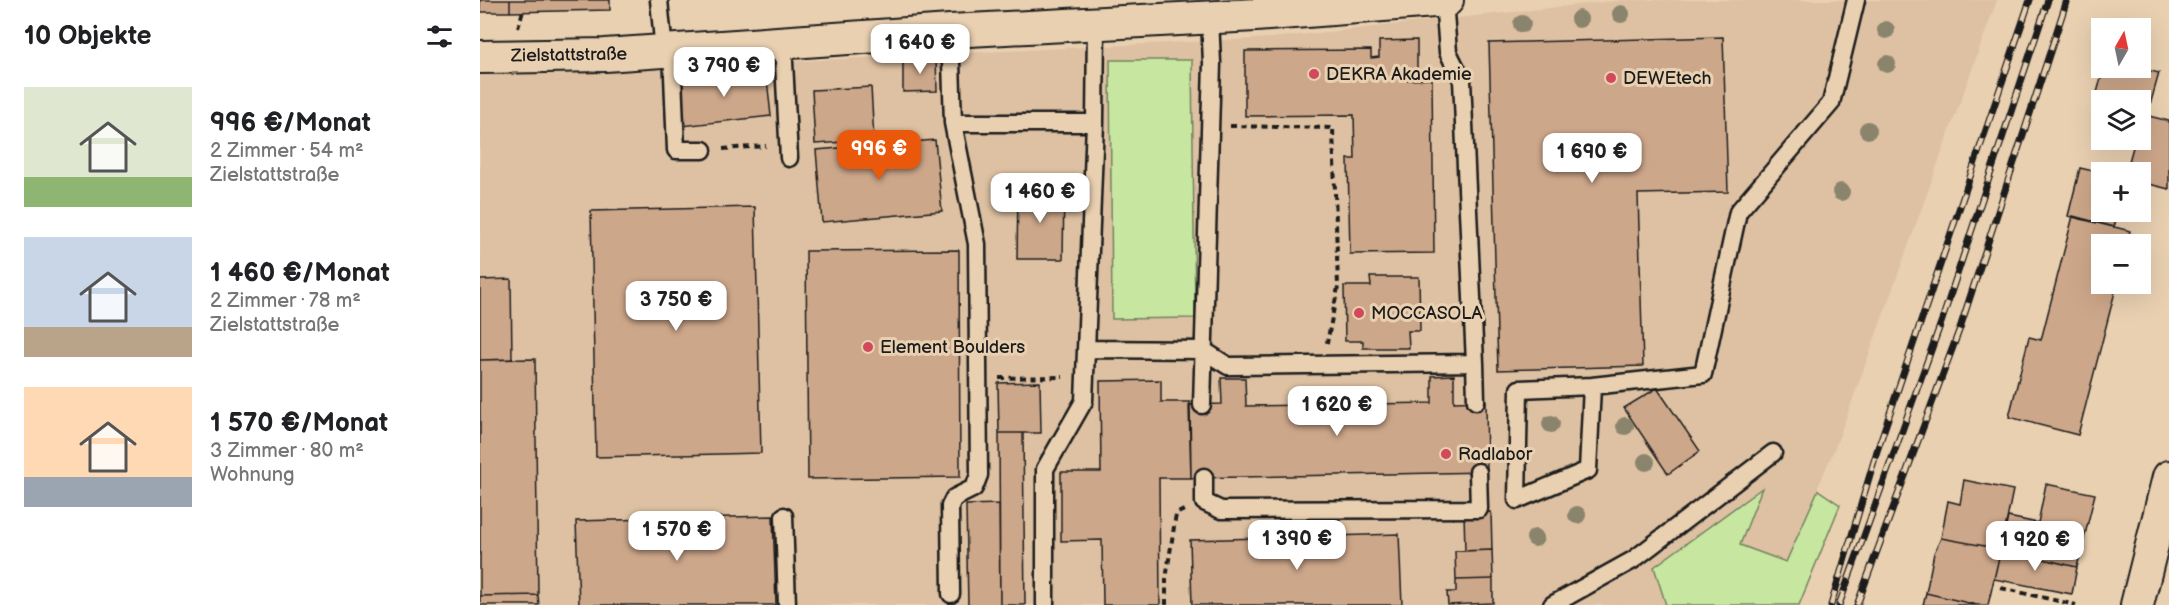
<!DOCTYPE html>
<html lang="de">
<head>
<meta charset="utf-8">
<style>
  :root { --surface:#fff; --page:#f2f2f2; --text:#202124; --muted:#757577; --accent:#ea580c }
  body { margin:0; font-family:"Balsamiq Sans",sans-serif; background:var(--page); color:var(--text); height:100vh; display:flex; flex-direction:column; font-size:22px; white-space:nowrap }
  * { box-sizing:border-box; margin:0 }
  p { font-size:20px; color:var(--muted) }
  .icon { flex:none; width:33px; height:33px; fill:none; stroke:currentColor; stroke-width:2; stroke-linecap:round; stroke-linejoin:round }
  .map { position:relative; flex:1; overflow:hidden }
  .drawer { display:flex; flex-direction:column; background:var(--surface); width:480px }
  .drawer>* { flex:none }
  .needle { width:39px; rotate:9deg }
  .buttons { position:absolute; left:1611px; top:18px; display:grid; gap:12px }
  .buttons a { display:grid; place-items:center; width:60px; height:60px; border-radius:0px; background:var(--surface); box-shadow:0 6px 24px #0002; font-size:30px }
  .price { position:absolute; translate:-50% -51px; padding:0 14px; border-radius:12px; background:#fff; color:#222; font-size:20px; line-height:39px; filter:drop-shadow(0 2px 3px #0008) }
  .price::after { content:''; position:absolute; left:50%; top:36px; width:18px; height:14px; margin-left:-9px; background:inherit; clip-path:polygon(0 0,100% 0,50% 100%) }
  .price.selected { background:var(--accent); color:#fff }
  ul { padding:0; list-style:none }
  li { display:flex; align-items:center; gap:18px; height:150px; padding:0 24px }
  li span { display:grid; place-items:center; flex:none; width:168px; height:120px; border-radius:0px; color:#555 }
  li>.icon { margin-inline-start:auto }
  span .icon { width:72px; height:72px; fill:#fffc; stroke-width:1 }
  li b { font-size:26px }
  h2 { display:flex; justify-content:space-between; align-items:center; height:72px; padding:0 24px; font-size:26px }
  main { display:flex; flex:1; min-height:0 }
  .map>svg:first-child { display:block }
  .built { fill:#ddc1a2 }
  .green { fill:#c7e7a0; stroke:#72825e; stroke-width:1.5 }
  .building { fill:#cda78a; stroke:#1c1c1c; stroke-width:1.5 }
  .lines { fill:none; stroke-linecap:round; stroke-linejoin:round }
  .service-casing { stroke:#1c1c1c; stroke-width:21 }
  .minor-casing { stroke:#1c1c1c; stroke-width:36 }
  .path { stroke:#1c1c1c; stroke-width:4; stroke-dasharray:6 4.5; stroke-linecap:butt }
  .service { stroke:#e9d0b1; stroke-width:16 }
  .minor { stroke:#e9d0b1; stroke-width:32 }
  .rail-casing { stroke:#1c1c1c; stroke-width:7 }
  .rail { stroke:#e9d0b1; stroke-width:4.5; stroke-dasharray:14; stroke-linecap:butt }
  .tree { fill:#8b846d }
  .poi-dot { fill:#d1495b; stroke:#e9d0b1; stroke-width:2 }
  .labels { text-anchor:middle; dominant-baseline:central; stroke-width:6; stroke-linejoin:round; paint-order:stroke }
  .street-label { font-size:18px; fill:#1c1c1c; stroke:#e9d0b1 }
  .poi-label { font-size:18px; fill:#1c1c1c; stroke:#e9d0b1; text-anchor:start }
</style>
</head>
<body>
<main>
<section class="drawer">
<h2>10 Objekte<svg class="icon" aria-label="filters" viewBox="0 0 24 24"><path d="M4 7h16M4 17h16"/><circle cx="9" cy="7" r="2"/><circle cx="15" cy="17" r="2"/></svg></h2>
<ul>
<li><span style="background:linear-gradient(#dfe7d0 75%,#8fb573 0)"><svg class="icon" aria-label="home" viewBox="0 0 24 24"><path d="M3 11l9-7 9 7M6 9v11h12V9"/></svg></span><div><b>996 €/Monat</b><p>2 Zimmer · 54 m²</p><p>Zielstattstraße</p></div></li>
<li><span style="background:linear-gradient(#c9d6e8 75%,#b9a48a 0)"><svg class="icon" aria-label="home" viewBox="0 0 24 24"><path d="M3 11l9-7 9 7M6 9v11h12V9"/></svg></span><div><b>1 460 €/Monat</b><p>2 Zimmer · 78 m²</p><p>Zielstattstraße</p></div></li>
<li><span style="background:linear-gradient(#ffd9b3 75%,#9aa5b1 0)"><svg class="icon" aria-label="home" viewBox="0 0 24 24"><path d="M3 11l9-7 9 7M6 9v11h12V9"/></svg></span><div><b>1 570 €/Monat</b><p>3 Zimmer · 80 m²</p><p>Wohnung</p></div></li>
</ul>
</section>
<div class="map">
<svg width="1689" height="605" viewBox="0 0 1689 605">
  <rect width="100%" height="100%" fill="#e9d0b1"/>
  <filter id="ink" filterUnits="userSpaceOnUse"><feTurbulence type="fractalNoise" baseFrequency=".0167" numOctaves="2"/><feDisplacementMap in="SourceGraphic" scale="12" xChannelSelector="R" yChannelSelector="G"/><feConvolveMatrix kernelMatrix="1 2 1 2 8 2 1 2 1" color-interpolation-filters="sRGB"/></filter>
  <g filter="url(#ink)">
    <path class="built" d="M1143 0H1517L1358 440 1306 562 1260 546 1234 605H0V74L76 73 792 38Z"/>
    <path class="green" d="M630 60H712L715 318 632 319Z
      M1282 488 1260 545 1306 562 1338 490 1360 505 1319 605H1186L1174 567Z"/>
    <path class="building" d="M0 0H30V12H0Z
      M30 0H130V10L30 12Z
      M1243 37 1248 192 1158 194 1163 366 1018 370 1009 43Z
      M937 40V70H927V80L952 79 954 253 870 254 868 159H875L874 115 765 116V51L891 50V58L899 57V41Z
      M423 58H456L457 91 423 92Z
      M1624 68H1659L1679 73 1667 116H1660V100H1622V105L1614 103Z
      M286 70 291 116 202 126 197 80Z
      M391 87 394 140 335 144 332 90Z
      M1661 114 1689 121V189L1660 182V172H1646L1655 140H1660Z
      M455 140 462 211 342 222 336 150Z
      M1600 168 1622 173V212H1638L1634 227 1588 216Z
      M538 188 584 189 583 259H537Z
      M275 207 281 453 116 457 111 211Z
      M1593 216 1650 231 1647 244H1622V284H1637L1598 435 1529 417 1549 337 1561 340Z
      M479 250 480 477 328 479 326 251Z
      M890 277H939L940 331H928L929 348H883V341H865L864 286H891Z
      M31 279 32 359 0 360V280Z
      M55 359 58 595 0 596V360Z
      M974 375V402L1006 401 1007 472 711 478 709 405 742 404 741 378H765L766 406 952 403V376Z
      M681 380V402H710L711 478H679L680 605H623L622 540 581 541V472H621L620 381Z
      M560 382 561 433H519L518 383Z
      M1177 388 1220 451 1188 474 1144 408Z
      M519 433H543L545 605H520Z
      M1484 480 1533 490 1521 549 1461 538 1468 501 1480 504Z
      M1566 484 1615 494 1597 567 1521 549 1528 517 1558 523Z
      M519 504 520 605H488L486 505Z
      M1011 512 1012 550 985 551 984 513Z
      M293 516 296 605H99L96 521Z
      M919 534 922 605H712L710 540Z
      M1461 538 1521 549 1508 605H1497L1446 593 1454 553Z
      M1521 549 1597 567 1592 594 1514 579Z
      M1012 550 1013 579 976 580 975 551Z
      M1013 579V603L968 605 967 592H976V580Z
      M1446 593 1497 605H1443Z
      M58 595 59 605H0V596Z"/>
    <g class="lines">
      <g class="service-casing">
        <path id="service" d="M179 0 184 51
          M964 0 968 52 982 80 995 363
          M470 31 473 123 497 244 499 475 494 488 474 498 470 506 471 594
          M303 43 309 158
          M192 51 196 150H223
          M473 123H615
          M607 349 723 350 748 366 995 363 996 401
          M1112 386 1108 470 1037 500 1039 389 1112 386 1223 374 1258 212 1351 103 1376 0
          M722 405 732 63 730 18
          M724 477V502L741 510 999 509 998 472
          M304 516 307 605
          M565 605V469L604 401 615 123 616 23
          M1072 605 1153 560 1293 453"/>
      </g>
      <g class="minor-casing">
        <path id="minor" d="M0 57 125 55 470 31 775 15 967 0
          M1657 605 1689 477"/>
      </g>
      <path class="path" d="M38 28 43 11
        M750 126 853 128 858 287 847 343
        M243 149 286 146
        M519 378 583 377
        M1521 588 1596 605
        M686 605V579L696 514 704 510"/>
      <use href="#service" class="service"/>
      <use href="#minor" class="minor"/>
      <g class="rail-casing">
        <path id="rail" d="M1351 605 1397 451 1550 0
          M1359 605 1462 320 1568 0
          M1377 605 1480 328 1587 0"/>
      </g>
      <use href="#rail" class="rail"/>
    </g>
    <g class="tree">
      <circle cx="1141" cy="14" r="9"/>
      <circle cx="1099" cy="19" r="9"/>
      <circle cx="1042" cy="24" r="9"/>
      <circle cx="1406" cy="30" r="9"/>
      <circle cx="1407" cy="64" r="9"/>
      <circle cx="1388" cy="130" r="9"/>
      <circle cx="1361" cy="192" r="9"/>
      <circle cx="1071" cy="424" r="9"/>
      <circle cx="1145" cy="426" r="9"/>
      <circle cx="1166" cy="462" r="9"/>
      <circle cx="1097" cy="515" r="9"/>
      <circle cx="1055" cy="538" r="9"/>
    </g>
  </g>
  <g class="poi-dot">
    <circle cx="834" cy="74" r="6"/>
    <circle cx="1131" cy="78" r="6"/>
    <circle cx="879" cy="313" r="6"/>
    <circle cx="388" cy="347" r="6"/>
    <circle cx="966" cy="454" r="6"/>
  </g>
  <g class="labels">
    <g class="street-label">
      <text transform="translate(89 55) rotate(-1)">Zielstattstraße</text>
    </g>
    <g class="poi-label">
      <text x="846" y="74">DEKRA Akademie</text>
      <text x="1143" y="78">DEWEtech</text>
      <text x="891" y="313">MOCCASOLA</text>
      <text x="400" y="347">Element Boulders</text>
      <text x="978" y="454">Radlabor</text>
    </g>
  </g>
</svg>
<div class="buttons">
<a><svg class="needle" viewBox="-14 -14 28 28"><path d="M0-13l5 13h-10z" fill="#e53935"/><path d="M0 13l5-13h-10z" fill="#757577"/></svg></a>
<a><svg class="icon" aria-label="layers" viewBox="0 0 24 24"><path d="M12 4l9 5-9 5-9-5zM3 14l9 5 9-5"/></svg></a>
<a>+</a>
<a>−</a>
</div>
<b class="price" style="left:440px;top:75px">1 640 €</b>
<b class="price" style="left:244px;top:98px">3 790 €</b>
<b class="price selected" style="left:399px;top:181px">996 €</b>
<b class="price" style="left:1112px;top:184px">1 690 €</b>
<b class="price" style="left:560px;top:224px">1 460 €</b>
<b class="price" style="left:196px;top:332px">3 750 €</b>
<b class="price" style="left:857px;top:437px">1 620 €</b>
<b class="price" style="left:197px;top:562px">1 570 €</b>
<b class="price" style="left:817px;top:571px">1 390 €</b>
<b class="price" style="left:1555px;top:572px">1 920 €</b>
</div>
</main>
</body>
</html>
